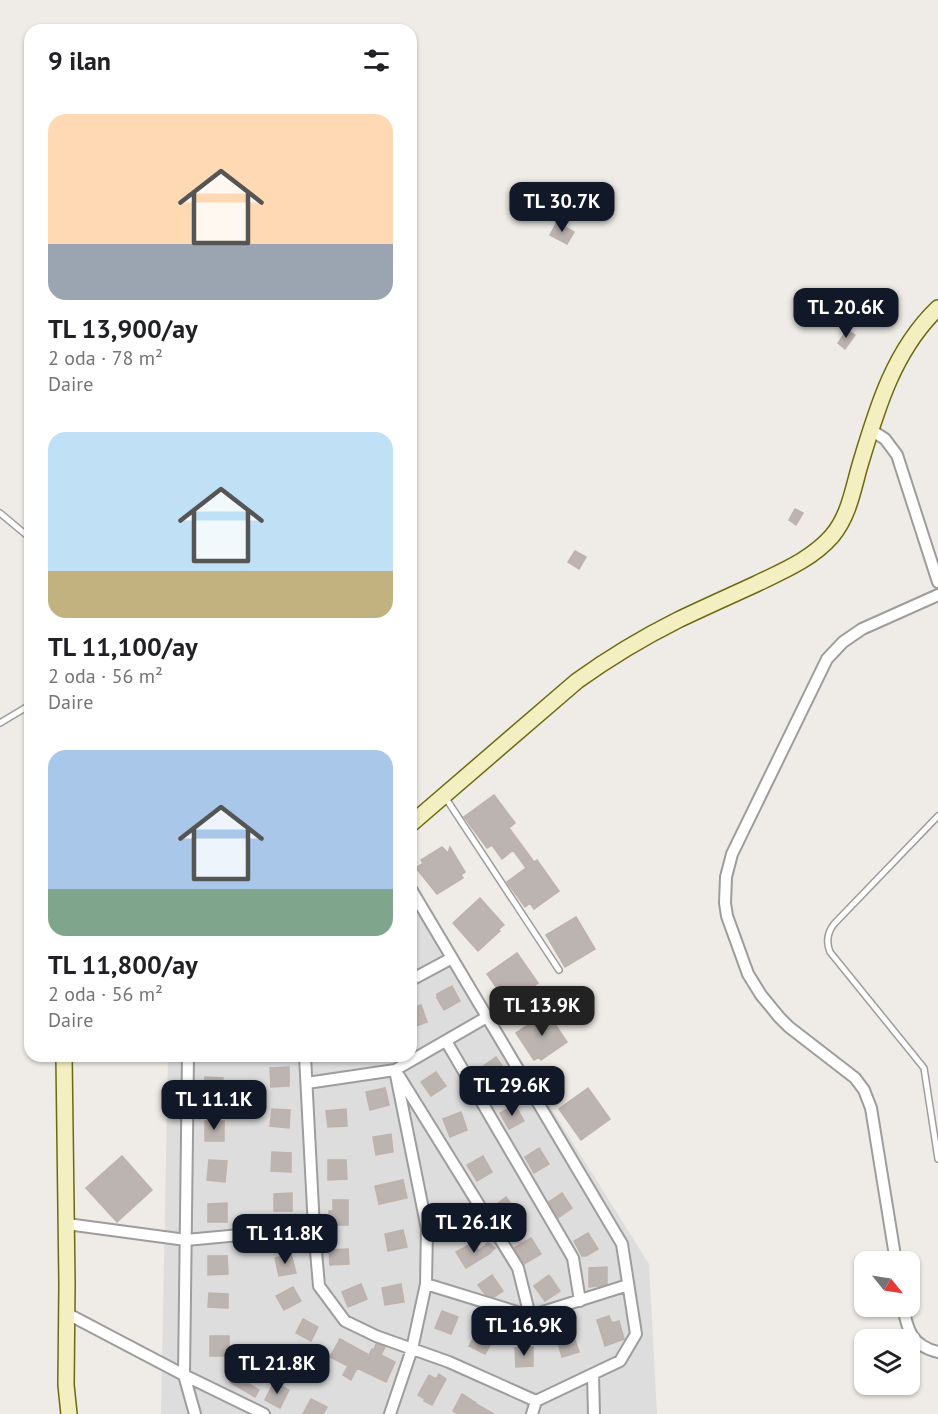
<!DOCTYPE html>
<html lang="tr">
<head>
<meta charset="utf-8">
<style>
  :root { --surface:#fff; --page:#f2f2f2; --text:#202124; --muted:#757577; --accent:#111827 }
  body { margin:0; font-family:"PT Sans",sans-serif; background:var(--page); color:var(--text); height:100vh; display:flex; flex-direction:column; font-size:22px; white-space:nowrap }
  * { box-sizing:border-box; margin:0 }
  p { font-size:20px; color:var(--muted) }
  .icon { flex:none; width:33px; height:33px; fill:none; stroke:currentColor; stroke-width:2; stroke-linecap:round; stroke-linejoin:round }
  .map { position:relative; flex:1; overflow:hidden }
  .side { position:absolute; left:24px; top:24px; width:393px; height:1038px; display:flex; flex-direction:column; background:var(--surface); border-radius:18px; box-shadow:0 2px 4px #0004 }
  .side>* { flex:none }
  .needle { width:39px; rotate:120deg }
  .tools { position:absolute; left:854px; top:1251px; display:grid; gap:12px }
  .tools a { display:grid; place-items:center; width:66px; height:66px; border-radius:12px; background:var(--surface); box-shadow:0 2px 4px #0004; font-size:30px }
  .price { position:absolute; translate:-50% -51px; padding:0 14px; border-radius:12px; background:var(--accent); color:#fff; font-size:20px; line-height:39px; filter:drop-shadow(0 2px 3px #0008) }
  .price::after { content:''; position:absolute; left:50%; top:36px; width:18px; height:14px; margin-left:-9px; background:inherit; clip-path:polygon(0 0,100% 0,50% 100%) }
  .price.current { background:#222; color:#fff }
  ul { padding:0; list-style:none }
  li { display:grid; align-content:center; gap:12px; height:318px; padding:0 24px }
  li span { display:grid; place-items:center; height:186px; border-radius:18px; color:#555 }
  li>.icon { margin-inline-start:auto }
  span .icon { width:108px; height:108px; fill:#fffc; stroke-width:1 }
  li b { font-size:26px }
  h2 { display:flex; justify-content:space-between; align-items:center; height:72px; padding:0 24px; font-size:26px }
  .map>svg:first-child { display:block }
  .residential { fill:#dedddd }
  .building { fill:#bcb4b0; stroke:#bfb1ab; stroke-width:1.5 }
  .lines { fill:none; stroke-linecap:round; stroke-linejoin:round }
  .lane-casing { stroke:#9d9d9d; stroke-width:8 }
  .street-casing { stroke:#9d9d9d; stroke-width:14 }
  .secondary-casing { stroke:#6c6a11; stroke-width:18 }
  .lane { stroke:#fff; stroke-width:5 }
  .street { stroke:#fff; stroke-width:10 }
  .secondary { stroke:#f3efc1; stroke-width:15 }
</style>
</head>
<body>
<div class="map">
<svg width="938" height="1414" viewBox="0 0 938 1414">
  <rect width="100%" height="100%" fill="#efebe7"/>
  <path class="residential" d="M411 885 649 1264 657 1414H161L168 1056H411Z"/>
  <path class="building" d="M557 222 574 232 567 244 550 235Z
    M867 307 876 312 870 325 860 320Z
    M847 330 855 335 845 349 838 343Z
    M795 509 803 513 796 525 789 520Z
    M575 551 586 557 579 569 568 562Z
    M494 795 515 823 509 828 534 862 537 860 559 891 534 909 530 903 525 907 507 882 526 868 513 850 502 859 492 845 487 848 464 817Z
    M442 847 448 853 450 847 465 872 461 875 463 878 437 894 416 868 423 863 421 860Z
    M480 898 504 925 498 930 500 931 478 951 453 923Z
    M576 917 595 949 565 967 546 935Z
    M517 953 538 983 508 1004 487 974Z
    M452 986 460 1001 444 1010 437 998V994Z
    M421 1005 427 1022 411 1028V1008Z
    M547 1012 567 1042 541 1060 539 1057 534 1060 516 1033Z
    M496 1057 503 1067 496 1072 500 1077 486 1087 475 1072Z
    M289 1067V1086L271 1087 270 1068Z
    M436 1072 446 1086 431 1096 421 1082Z
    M205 1077 223 1078 222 1093 204 1092Z
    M385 1088 389 1105 370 1110 366 1092Z
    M588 1088 610 1119 581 1140 559 1109Z
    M515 1105 524 1121 509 1129 500 1113Z
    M272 1109 290 1110 289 1128 270 1126Z
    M346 1109 347 1126 328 1127 326 1111Z
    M461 1112 467 1130 450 1137 443 1119Z
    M205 1121H224V1141H205Z
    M391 1134 393 1152 376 1155 373 1137Z
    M539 1148 549 1164 534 1173 525 1157Z
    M272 1152 291 1153V1172L271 1171Z
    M122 1156 152 1190 117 1222 86 1188Z
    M483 1156 492 1172 477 1181 467 1165Z
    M209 1160 227 1161 225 1182 207 1180Z
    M328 1160H346L347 1179 328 1180Z
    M403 1180 407 1198 379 1204 375 1186Z
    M292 1193V1211H274V1194Z
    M562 1193 572 1208 558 1218 549 1202Z
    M506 1197 519 1214 505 1225 492 1208Z
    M333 1200H348V1225H329V1211H333Z
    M227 1203V1222H208V1204Z
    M403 1230 407 1247 388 1251 385 1234Z
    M588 1233 598 1249 586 1256H582L574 1241Z
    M531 1238 541 1254 524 1264 514 1248Z
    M474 1242 479 1251 488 1242 495 1248 489 1254 466 1268 456 1252Z
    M348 1249 349 1264 330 1265 329 1250Z
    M291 1254 296 1273 279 1276 275 1258Z
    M208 1256H227L228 1274 208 1275Z
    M607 1267V1284L599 1286 589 1287V1268Z
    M492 1275 503 1291 494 1297 485 1294 478 1285Z
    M549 1275 560 1291 545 1301 534 1286Z
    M361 1284 367 1299 348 1307 342 1292Z
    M401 1284 404 1302 385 1305 382 1288Z
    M293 1287 301 1301 284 1310 276 1296Z
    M209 1293 228 1294V1308L208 1307Z
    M442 1311 458 1317 451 1334 435 1328Z
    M609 1316 612 1323 619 1321 624 1339 605 1346 597 1320Z
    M303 1319 318 1327 311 1341 296 1333Z
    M478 1330 494 1338 485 1354 469 1346Z
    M573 1334 579 1352 562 1357 557 1339Z
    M210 1336H229V1356H210Z
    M340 1339 369 1355 372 1349 374 1350 376 1344 385 1347 381 1355 395 1362 386 1382 357 1368 351 1380 343 1375 348 1366 330 1357Z
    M533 1347V1366L516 1367 515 1348Z
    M239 1367 254 1376 249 1384 259 1390 255 1397 230 1382Z
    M439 1374 446 1379 432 1405 424 1401 425 1399 418 1395 429 1375 436 1379Z
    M274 1382 289 1390 280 1408 265 1400Z
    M462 1394 476 1403V1404L494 1414H458L453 1411Z
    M311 1399 327 1407 323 1414H303Z"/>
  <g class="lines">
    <g class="lane-casing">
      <path id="lane" d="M0 513 30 538
        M0 723 30 705
        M445 797 559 970
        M938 816 834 924C827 933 826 942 830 952L924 1068 938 1159"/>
    </g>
    <g class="street-casing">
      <path id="street" d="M871 430 885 439 897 455 938 582
        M411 889 622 1244 636 1334 620 1361 536 1401 532 1414
        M411 980 452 958
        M446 1041 573 1258 580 1301
        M188 1056 184 1375 195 1414
        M305 1056 314 1228 319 1286 345 1321 376 1336 449 1362 536 1401
        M399 1076 518 1268 530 1316
        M307 1083 395 1070 487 1017
        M67 1224 186 1240 314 1228
        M896 1262 871 1108 864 1090 855 1078 789 1027 779 1017 761 995 748 974 727 916 725 903 726 877 732 854 827 659 843 642 862 629 938 595
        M426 1284 530 1316 628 1285
        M903 1306C907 1330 912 1346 938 1352
        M66 1313 184 1375 264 1414
        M593 1374 594 1414
        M390 1414 412 1349 426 1284 427 1229 395 1070"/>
    </g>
    <g class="secondary-casing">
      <path id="secondary" d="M411 824 577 681C609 658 642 638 678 620 703 608 730 596 756 584 783 571 812 559 832 536 849 516 853 489 860 465 877 408 894 350 938 308
        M64 1056 67 1284 66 1385 69 1414"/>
    </g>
    <use href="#lane" class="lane"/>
    <use href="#street" class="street"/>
    <use href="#secondary" class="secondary"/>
  </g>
</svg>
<div class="tools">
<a><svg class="needle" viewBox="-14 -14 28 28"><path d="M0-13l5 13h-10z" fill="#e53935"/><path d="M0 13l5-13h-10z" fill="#757577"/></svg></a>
<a><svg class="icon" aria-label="layers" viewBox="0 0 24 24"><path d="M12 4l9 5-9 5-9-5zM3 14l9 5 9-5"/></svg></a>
</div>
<b class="price" style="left:562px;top:233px">TL 30.7K</b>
<b class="price" style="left:846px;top:339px">TL 20.6K</b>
<b class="price current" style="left:542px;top:1037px">TL 13.9K</b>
<b class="price" style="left:512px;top:1117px">TL 29.6K</b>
<b class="price" style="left:214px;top:1131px">TL 11.1K</b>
<b class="price" style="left:474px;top:1254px">TL 26.1K</b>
<b class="price" style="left:285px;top:1265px">TL 11.8K</b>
<b class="price" style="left:524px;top:1357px">TL 16.9K</b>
<b class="price" style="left:277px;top:1395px">TL 21.8K</b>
<section class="side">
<h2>9 ilan<svg class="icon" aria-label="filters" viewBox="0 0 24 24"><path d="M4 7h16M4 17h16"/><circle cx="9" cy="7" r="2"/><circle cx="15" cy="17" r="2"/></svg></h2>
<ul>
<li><span style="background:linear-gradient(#ffd9b3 70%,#9aa5b1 0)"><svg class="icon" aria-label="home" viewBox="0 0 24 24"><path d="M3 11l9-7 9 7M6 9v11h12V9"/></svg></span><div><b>TL 13,900/ay</b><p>2 oda · 78 m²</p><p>Daire</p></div></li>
<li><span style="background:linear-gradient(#bfe0f5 75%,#c2b280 0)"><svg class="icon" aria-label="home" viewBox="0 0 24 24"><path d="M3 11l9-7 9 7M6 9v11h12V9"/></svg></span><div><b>TL 11,100/ay</b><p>2 oda · 56 m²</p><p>Daire</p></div></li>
<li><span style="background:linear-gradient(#a9c7e8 75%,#7fa58c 0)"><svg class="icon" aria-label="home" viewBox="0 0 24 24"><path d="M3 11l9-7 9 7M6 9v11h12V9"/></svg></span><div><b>TL 11,800/ay</b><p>2 oda · 56 m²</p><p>Daire</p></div></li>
</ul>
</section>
</div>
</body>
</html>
